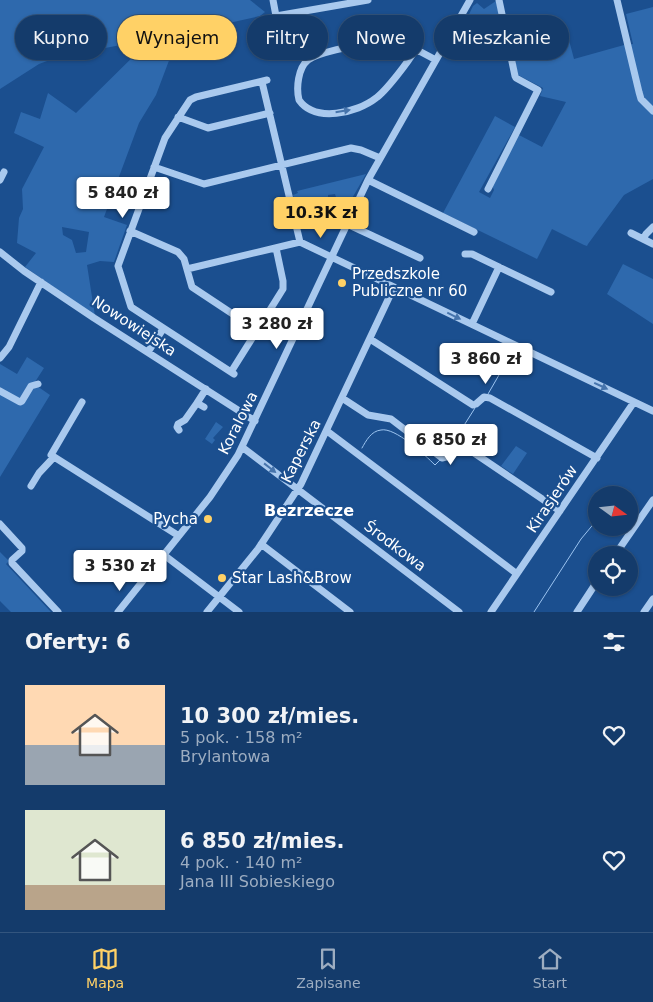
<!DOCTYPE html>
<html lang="pl">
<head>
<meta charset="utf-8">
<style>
  :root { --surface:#143b6b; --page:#214673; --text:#f1f3f6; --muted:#9dadc1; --line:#33557e; --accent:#ffd166 }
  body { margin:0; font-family:"DejaVu Sans",sans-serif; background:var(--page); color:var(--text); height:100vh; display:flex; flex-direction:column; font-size:19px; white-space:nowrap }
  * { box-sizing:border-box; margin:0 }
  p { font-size:16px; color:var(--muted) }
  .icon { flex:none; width:28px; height:28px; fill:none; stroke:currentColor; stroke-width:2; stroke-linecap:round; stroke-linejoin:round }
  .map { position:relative; height:612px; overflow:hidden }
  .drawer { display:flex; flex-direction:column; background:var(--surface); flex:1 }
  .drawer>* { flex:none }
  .banner { position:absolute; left:15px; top:15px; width:624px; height:45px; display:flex; gap:10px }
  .needle { width:32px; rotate:105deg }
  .fabs { position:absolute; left:588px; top:486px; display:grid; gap:10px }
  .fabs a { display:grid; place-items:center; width:50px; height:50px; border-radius:50%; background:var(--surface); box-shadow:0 1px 4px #0004,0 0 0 1px var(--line); font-size:25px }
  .price { position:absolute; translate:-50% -42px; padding:0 11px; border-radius:5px; background:#fff; color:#222; font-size:16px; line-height:32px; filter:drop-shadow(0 1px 2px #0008) }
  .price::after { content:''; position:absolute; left:50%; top:30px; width:15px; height:11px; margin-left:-8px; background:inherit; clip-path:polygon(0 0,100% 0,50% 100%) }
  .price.selected { background:var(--accent); color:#111 }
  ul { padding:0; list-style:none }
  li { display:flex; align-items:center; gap:15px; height:125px; padding:0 25px }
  li span { display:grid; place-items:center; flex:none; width:140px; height:100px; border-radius:0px; color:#555 }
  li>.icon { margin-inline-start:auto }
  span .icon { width:60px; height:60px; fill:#fffc; stroke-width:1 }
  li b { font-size:21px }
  h2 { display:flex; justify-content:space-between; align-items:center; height:60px; padding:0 25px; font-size:21px }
  .pill { padding:0 18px; border-radius:22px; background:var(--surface); box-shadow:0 1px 4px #0004,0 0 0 1px var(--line); font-size:18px; line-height:45px }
  .pill.selected { background:var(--accent); color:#111 }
  .tab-bar { display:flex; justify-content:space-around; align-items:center; height:70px; border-top:1px solid var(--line); background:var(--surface); font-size:14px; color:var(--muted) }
  .tab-bar a { display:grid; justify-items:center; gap:2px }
  .tab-bar .selected { color:var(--accent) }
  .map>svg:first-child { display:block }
  .green { fill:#2e69ad; fill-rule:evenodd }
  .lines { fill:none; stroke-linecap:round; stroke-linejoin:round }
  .stream { stroke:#9cc4f0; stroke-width:1 }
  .minor { stroke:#a9c9ee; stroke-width:7 }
  .oneway { fill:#4674ac }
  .poi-dot { fill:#ffd166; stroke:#1b4f8f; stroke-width:2 }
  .labels { text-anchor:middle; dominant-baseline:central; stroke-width:4.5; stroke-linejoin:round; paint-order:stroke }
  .poi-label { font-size:15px; fill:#fff; stroke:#1b4f8f; text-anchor:start }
  .street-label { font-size:15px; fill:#fff; stroke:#1b4f8f }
  .neighbourhood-label { font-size:16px; font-weight:bold; fill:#fff; stroke:#1b4f8f }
</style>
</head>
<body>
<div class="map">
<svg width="653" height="612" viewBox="0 0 653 612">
  <rect width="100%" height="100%" fill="#1b4f8f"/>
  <path class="green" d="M0 0H250L265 12 260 16 179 34 156 95 139 123 104 217 127 225 114 262 100 261 87 265 95 316 25 267 36 253 17 243 19 218 23 209 22 189 44 147 14 133 21 112 40 119 48 93 76 113 146 44 147 40 58 57 39 64 0 89ZM62 227 89 232 86 252 76 253 72 240 63 235Z
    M496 1 507 51 463 27 473 6 477 3 484 9Z
    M653 7V179L624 195 588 244 587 246 584 245 552 229 537 259 443 213 495 116 515 127 479 192 490 198 494 190 492 185 519 135 542 147 566 102 540 96 543 88 518 75 512 44 566 29 574 59 624 45 633 44 626 14Z
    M366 174 347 207 338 204 335 194 328 195V202L296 208 293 195 298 193 297 191Z
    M623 264 653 279V324L607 294Z
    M27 357 44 368 35 382 37 386 50 395 0 477V364L17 374Z
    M216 422 223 427 213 438 215 440 212 444 205 439Z
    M516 446 527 453 513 474 501 466Z
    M0 552 9 561 6 564 51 612H11L0 601Z"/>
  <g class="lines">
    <path class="stream" d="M488 394 514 349
      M456 438 475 408
      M362 448C366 441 371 431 381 430 395 427 425 455 435 465L440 460
      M618 495 623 489
      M534 612 581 539 596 521"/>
    <path class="minor" d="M273 0 276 16 368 0
      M617 0 639 92 641 99 653 111
      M415 50C409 61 386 91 376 98 357 113 315 123 299 100 296 88 298 68 308 60 317 53 354 45 365 45 380 44 397 48 412 49L421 52 436 60
      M262 82 300 242
      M178 117 208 128 270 113
      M154 167 204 184 351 148 361 150 380 158
      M0 180 4 172
      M368 180 474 232
      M488 189 538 90 516 78 515 76 499 0
      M347 224 420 258
      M653 227 646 234 643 239 653 244
      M130 231 178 252 184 259 192 287 257 330
      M631 233 643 239
      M0 252 24 271 94 318 255 421
      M465 254H472L551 292
      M187 269 300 242 653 411
      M472 324 499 267
      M370 339 473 405 476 404 484 397 490 398 597 458
      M148 352 163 329
      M0 358 9 347 41 282
      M231 372 283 289V281L276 248
      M234 374 131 307 118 266 165 138 190 100 196 97 267 80
      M0 391 20 402 22 401 31 386 38 384
      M342 398 368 415 391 419 442 458 446 457 458 441
      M82 402 51 455 179 536
      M204 407 197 403 206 389
      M179 430 177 427 178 424 185 420 197 403
      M327 431 517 574
      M242 447 459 612
      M437 454 449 438H452L560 511
      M31 486 39 473 54 457
      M0 524 22 548V551L12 560V563L58 612
      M261 544 350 612
      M164 555 239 612
      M615 555 653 500
      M118 612 210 497 238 455 368 180 470 0
      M207 612 258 549 301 484 394 287
      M491 612 634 402
      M577 612 596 583
      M644 612 653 599"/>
  </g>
  <defs><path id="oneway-solid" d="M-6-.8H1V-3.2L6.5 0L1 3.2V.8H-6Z" transform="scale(1.25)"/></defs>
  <g class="oneway">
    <use href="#oneway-solid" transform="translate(343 111) rotate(-9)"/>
    <use href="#oneway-solid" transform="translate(454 316) rotate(26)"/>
    <use href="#oneway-solid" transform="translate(601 386) rotate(25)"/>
    <use href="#oneway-solid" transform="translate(270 468) rotate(38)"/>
  </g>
  <g class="poi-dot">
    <circle cx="342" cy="283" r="5"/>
    <circle cx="208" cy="519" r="5"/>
    <circle cx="222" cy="578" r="5"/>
  </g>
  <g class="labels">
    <g class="poi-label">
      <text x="352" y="274">Przedszkole<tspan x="352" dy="17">Publiczne nr 60</tspan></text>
      <text x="198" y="519" text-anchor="end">Pycha</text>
      <text x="232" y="578">Star Lash&amp;Brow</text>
    </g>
    <g class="street-label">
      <text transform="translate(134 326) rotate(33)">Nowowiejska</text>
      <text transform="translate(238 423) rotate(-63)">Koralowa</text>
      <text transform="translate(301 451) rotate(-63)">Kaperska</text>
      <text transform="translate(552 499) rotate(-56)">Kirasjerów</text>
      <text transform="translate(395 546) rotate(37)">Środkowa</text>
    </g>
    <g class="neighbourhood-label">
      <text x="309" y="510">Bezrzecze</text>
    </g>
  </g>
</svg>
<div class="fabs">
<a><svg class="needle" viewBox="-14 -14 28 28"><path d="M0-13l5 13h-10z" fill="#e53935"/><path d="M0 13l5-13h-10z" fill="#9dadc1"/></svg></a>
<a><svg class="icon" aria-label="locate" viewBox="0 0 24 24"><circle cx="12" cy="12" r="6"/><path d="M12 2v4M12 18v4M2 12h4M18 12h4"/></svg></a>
</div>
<b class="price" style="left:123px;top:219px">5 840 zł</b>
<b class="price selected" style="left:321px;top:239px">10.3K zł</b>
<b class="price" style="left:277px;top:350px">3 280 zł</b>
<b class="price" style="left:486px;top:385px">3 860 zł</b>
<b class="price" style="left:451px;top:466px">6 850 zł</b>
<b class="price" style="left:120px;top:592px">3 530 zł</b>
<div class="banner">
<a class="pill">Kupno</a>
<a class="pill selected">Wynajem</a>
<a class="pill">Filtry</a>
<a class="pill">Nowe</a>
<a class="pill">Mieszkanie</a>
</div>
</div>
<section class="drawer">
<h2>Oferty: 6<svg class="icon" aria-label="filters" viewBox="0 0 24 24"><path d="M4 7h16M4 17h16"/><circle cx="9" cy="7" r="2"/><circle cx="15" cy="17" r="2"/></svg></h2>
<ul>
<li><span style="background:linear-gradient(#ffd9b3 60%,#9aa5b1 0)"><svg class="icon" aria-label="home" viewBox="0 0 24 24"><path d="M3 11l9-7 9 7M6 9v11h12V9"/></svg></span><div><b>10 300 zł/mies.</b><p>5 pok. · 158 m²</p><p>Brylantowa</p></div><svg class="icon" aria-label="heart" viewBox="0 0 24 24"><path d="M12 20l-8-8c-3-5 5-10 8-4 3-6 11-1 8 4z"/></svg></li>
<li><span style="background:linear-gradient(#dfe7d0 75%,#b9a48a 0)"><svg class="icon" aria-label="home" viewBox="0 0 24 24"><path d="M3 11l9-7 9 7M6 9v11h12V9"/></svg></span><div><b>6 850 zł/mies.</b><p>4 pok. · 140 m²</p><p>Jana III Sobieskiego</p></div><svg class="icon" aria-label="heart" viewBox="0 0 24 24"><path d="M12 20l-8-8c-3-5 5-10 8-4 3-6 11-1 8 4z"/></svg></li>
</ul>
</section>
<nav class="tab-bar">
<a class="selected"><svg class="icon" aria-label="map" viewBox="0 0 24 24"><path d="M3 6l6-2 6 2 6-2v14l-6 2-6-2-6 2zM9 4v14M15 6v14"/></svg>Mapa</a>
<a><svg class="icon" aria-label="saved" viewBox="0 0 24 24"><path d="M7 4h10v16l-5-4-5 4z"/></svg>Zapisane</a>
<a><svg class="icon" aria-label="home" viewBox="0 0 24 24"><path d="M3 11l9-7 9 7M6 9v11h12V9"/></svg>Start</a>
</nav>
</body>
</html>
